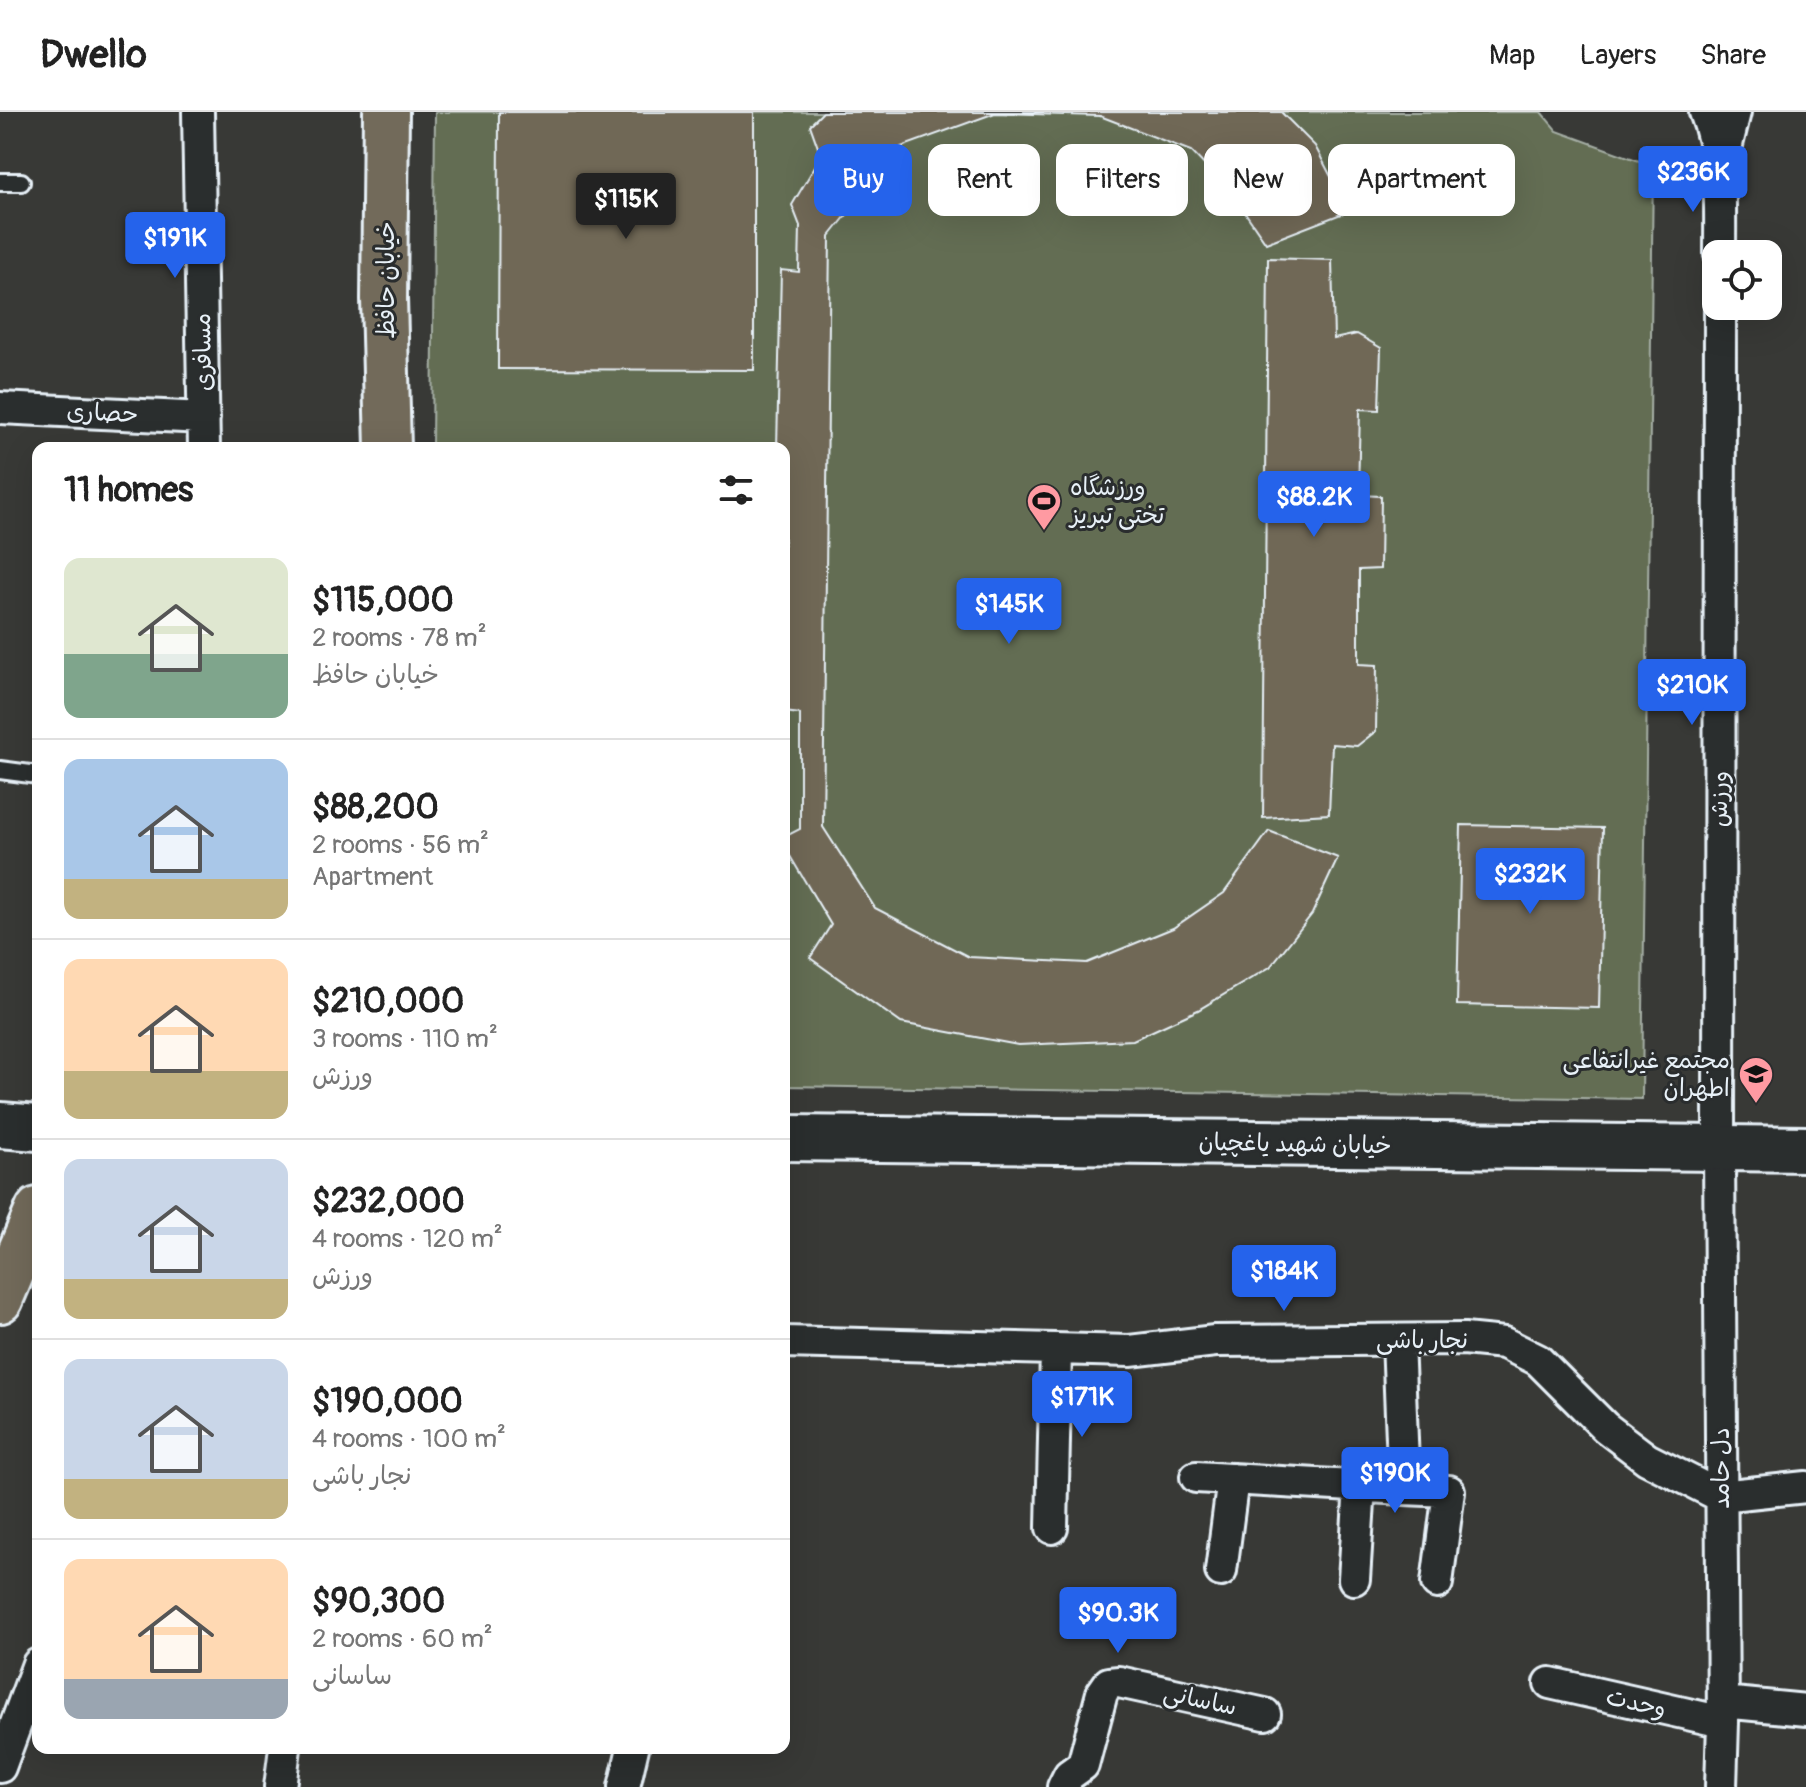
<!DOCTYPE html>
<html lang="en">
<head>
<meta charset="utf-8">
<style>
  :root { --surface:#fff; --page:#f2f2f2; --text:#222; --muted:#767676; --line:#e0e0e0; --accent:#2563eb }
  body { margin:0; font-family:Pangolin,"Playpen Sans Arabic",sans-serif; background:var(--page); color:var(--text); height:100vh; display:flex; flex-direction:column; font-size:30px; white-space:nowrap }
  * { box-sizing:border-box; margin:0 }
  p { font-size:26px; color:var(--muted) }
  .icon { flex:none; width:44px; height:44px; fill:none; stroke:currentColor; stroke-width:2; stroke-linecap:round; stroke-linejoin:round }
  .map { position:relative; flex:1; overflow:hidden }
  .side { position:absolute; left:32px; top:330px; width:758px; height:1312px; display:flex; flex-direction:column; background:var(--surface); border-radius:16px; box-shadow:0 8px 32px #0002 }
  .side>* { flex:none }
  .banner { position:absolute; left:814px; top:32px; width:760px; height:72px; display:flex; gap:16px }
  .controls { position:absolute; left:1702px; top:128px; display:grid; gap:16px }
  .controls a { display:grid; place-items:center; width:80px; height:80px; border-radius:16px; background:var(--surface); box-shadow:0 8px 32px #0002; font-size:40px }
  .price { position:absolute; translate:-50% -68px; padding:0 18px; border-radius:8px; background:var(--accent); color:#fff; font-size:26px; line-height:52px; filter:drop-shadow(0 2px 4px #0008) }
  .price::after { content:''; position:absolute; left:50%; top:48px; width:24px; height:18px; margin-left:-12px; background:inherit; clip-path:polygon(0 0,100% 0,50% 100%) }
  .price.active { background:#222; color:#fff }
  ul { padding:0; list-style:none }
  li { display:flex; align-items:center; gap:24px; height:200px; padding:0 32px }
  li+li { border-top:2px solid var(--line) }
  li span { display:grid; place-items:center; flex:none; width:224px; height:160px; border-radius:16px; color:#555 }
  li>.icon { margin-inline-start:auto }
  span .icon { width:96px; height:96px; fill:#fffc; stroke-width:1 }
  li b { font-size:34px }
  h2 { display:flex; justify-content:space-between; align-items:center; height:96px; padding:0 32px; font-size:34px }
  .pill { padding:0 28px; border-radius:16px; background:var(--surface); box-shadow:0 8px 32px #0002; font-size:28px; line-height:72px }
  .pill.active { background:var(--accent); color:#fff }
  header { display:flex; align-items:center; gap:48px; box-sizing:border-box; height:112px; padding:0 40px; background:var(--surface); border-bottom:2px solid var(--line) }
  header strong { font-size:38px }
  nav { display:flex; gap:44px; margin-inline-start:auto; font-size:28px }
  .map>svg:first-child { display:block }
  .green { fill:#636d53; stroke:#a6afa6; stroke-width:2 }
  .building { fill:#706757; stroke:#e8f1f8; stroke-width:2 }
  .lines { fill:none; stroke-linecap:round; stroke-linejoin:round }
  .lane-casing { stroke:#e8f1f8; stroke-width:22 }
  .street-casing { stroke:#e8f1f8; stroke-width:36 }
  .secondary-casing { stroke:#e8f1f8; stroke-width:50 }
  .primary-casing { stroke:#e8f1f8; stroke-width:50 }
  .lane { stroke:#2a2d2e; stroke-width:16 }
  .street { stroke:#2a2d2e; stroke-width:30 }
  .secondary { stroke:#2a2d2e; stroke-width:44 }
  .primary { stroke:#726b5a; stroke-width:44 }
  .labels { text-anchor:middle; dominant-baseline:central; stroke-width:6; stroke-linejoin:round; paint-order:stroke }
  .street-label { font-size:24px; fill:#e8f1f8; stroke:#2a2d2e }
  .poi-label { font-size:24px; fill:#e8f1f8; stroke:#2a2d2e; text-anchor:start }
</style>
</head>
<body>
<header>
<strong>Dwello</strong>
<nav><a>Map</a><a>Layers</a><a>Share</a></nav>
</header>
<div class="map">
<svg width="1806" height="1675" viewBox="0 0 1806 1675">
  <rect width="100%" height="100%" fill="#383936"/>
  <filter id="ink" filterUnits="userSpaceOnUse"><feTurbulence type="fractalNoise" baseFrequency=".0125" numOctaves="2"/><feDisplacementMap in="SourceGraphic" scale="16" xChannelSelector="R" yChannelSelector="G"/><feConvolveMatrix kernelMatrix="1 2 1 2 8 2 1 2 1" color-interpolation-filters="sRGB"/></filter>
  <g filter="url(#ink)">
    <path class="green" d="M435 0H1541L1557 19 1653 54 1642 987 784 974V336H432Z"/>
    <path class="building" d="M499 0H754V258L498 257Z
      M823 0H1281L1315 34 1349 99 1266 131 1233 83 1191 39 1100 4 995 1 901 35 830 124 823 715 875 796 969 845 1087 851 1173 816 1224 781 1269 719 1338 746 1312 802 1270 855 1198 898 1133 928 1018 933 901 911 810 846 831 813 784 734V725L800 717V602L784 600V336H777L781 158 799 160 800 114 792 93 821 44 810 13Z
      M1268 146 1332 148 1334 227 1357 222 1381 236 1379 298 1360 297 1358 383 1381 384 1380 457 1359 458V552L1377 553 1376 619 1357 634 1332 632 1329 702 1263 706Z
      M1461 713 1603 716 1599 896 1457 893Z"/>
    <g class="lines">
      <g class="lane-casing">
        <path id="lane" d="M0 70H21
          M0 658 38 663"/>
      </g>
      <g class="street-casing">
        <path id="street" d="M198 0 204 336
          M1705 0C1723 45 1720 94 1720 142
          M1723 49 1735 0
          M1720 194 1719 1037 1723 1610 1721 1675
          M0 296 204 306
          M784 1230 1130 1239 1215 1229 1464 1227 1504 1231 1538 1248 1605 1315 1647 1347 1720 1384 1806 1375
          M1196 1365 1404 1377 1398 1228
          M1404 1377 1449 1379 1437 1471
          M1052 1416 1056 1238
          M1221 1459 1233 1367
          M1354 1467 1360 1374
          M1550 1571 1723 1610
          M1723 1590 1806 1598
          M0 1655 38 1552
          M280 1675 285 1636
          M624 1675 633 1636
          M1063 1675 1069 1663 1083 1653 1102 1581 1109 1571 1119 1570 1265 1602"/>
      </g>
      <g class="secondary-casing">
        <path id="secondary" d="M0 1013 38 1016
          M784 1026 1806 1037"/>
      </g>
      <g class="primary-casing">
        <path id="primary" d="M386 0 384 187 388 336
          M0 1188 38 1098"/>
      </g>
      <use href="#lane" class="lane"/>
      <use href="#street" class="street"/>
      <use href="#secondary" class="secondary"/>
      <use href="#primary" class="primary"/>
    </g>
  </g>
  <defs>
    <g id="stadium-pin" transform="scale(1.8)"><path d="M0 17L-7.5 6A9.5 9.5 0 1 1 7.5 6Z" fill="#ff9aa2" stroke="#2a2d2e"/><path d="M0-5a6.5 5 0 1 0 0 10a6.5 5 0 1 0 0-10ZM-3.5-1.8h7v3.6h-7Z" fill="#111"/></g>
    <g id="school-pin" transform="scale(1.8)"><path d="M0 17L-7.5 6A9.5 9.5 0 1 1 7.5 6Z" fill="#ff9aa2" stroke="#2a2d2e"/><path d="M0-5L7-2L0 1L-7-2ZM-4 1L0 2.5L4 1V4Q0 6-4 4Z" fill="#111"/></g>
  </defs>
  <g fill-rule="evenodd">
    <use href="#stadium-pin" x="1044" y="389"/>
    <use href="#school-pin" x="1756" y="962"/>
  </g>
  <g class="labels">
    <g class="street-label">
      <text transform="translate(386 168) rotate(-90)">خیابان حافظ</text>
      <text transform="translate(203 240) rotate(-91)">مسافری</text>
      <text transform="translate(102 301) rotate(3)">حصاری</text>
      <text transform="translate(1719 687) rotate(-90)">ورزش</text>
      <text transform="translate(1295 1032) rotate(1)">خیابان شهید یاغچیان</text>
      <text x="1422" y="1228">نجار باشی</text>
      <text transform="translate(1721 1356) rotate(-90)">دل حامد</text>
      <text transform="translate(1200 1588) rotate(12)">ساسانی</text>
      <text transform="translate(1636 1591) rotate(13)">وحدت</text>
    </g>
    <g class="poi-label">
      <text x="1070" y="375">ورزشگاه<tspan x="1070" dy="28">تختی تبریز</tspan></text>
      <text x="1730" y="948" text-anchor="end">مجتمع غیرانتفاعی<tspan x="1730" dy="28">اطهران</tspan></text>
    </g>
  </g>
</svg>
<div class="controls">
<a><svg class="icon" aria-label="locate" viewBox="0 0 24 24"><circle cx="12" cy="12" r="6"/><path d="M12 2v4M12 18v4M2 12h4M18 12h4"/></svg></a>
</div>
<b class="price" style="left:1693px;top:102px">$236K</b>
<b class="price active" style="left:626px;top:129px">$115K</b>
<b class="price" style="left:175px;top:168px">$191K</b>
<b class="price" style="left:1314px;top:427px">$88.2K</b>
<b class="price" style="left:1009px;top:534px">$145K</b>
<b class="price" style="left:1692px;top:615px">$210K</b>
<b class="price" style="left:1530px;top:804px">$232K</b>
<b class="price" style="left:1284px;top:1201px">$184K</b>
<b class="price" style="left:1082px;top:1327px">$171K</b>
<b class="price" style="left:1395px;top:1403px">$190K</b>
<b class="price" style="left:1118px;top:1543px">$90.3K</b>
<div class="banner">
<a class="pill active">Buy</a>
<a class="pill">Rent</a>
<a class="pill">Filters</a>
<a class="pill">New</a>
<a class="pill">Apartment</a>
</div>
<section class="side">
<h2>11 homes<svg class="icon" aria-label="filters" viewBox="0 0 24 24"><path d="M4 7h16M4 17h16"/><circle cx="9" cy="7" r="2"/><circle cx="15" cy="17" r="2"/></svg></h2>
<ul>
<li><span style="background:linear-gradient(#dfe7d0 60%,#7fa58c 0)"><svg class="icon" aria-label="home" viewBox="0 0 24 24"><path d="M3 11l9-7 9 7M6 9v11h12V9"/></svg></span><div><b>$115,000</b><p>2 rooms · 78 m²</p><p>خیابان حافظ</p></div></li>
<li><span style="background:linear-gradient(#a9c7e8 75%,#c2b280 0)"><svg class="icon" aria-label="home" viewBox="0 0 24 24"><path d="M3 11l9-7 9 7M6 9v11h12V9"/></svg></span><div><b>$88,200</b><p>2 rooms · 56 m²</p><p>Apartment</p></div></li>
<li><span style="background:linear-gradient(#ffd9b3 70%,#c2b280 0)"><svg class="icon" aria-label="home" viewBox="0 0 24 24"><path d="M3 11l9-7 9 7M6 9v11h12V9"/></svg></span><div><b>$210,000</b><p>3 rooms · 110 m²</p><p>ورزش</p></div></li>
<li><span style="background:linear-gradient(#c9d6e8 75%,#c2b280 0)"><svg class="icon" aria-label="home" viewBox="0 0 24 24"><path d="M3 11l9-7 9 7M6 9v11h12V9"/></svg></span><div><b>$232,000</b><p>4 rooms · 120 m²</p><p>ورزش</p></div></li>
<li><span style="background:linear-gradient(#c9d6e8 75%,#c2b280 0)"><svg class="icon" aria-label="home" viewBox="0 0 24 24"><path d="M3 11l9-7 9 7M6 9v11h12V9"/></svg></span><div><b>$190,000</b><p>4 rooms · 100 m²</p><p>نجار باشی</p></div></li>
<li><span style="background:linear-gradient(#ffd9b3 75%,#9aa5b1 0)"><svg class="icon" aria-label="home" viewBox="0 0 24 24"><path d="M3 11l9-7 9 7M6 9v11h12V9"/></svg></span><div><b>$90,300</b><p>2 rooms · 60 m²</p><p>ساسانی</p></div></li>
</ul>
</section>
</div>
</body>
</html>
